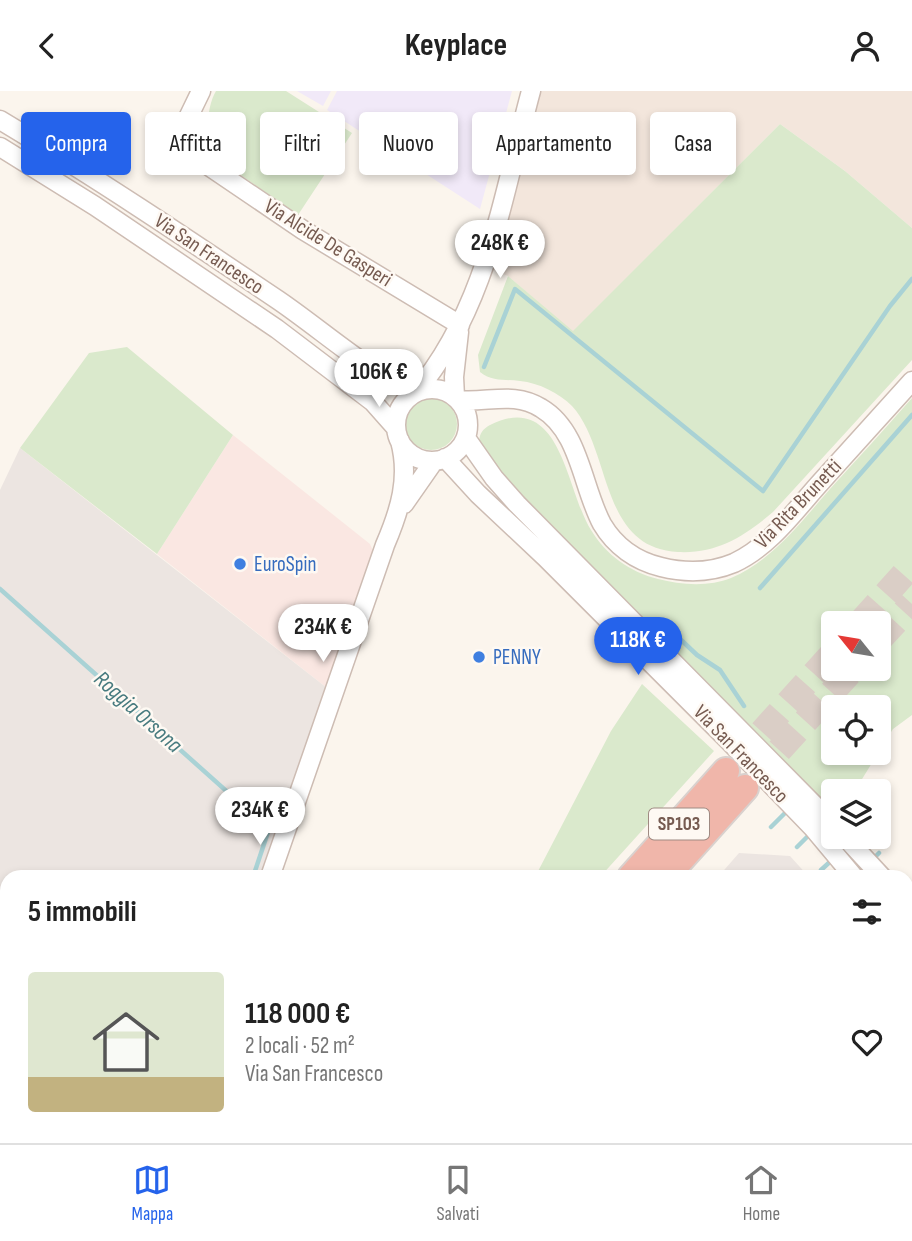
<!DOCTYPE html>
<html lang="it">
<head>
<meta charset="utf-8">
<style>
  :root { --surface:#fff; --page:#f6f6f6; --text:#222; --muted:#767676; --line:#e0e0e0; --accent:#2563eb }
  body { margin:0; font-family:"Sofia Sans Condensed",sans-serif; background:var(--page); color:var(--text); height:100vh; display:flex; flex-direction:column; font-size:26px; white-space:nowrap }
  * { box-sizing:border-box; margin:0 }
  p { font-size:23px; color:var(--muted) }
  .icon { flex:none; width:38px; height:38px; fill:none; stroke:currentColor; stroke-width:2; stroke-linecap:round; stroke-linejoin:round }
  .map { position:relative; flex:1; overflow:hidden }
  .details { position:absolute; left:0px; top:779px; width:914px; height:275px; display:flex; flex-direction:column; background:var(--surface); border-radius:21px 21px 0 0; box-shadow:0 4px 10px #0003 }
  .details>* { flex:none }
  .banner { position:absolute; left:21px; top:21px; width:872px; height:63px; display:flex; gap:14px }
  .needle { width:46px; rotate:300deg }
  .tools { position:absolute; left:821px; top:520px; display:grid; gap:14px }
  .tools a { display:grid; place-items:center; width:70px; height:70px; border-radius:7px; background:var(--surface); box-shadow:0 4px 10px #0003; font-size:35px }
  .price { position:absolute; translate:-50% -60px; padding:0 16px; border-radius:24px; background:#fff; color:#222; font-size:23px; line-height:46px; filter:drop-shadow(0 2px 4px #0008) }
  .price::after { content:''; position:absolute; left:50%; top:42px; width:21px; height:16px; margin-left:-10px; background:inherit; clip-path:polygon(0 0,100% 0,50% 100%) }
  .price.current { background:var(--accent); color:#fff }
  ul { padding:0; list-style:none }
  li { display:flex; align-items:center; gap:21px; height:175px; padding:0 28px }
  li+li { border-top:2px solid var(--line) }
  li span { display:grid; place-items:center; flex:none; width:196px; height:140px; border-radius:7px; color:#555 }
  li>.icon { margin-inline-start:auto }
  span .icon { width:84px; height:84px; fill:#fffc; stroke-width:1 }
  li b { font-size:30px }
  h2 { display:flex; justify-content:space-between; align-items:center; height:84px; padding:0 28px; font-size:30px }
  .pill { padding:0 24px; border-radius:7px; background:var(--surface); box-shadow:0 4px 10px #0003; font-size:24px; line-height:63px }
  .pill.current { background:var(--accent); color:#fff }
  header { display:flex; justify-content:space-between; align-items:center; height:91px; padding:0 28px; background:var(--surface); font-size:32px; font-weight:700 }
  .dock { display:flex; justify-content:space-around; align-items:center; height:98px; border-top:2px solid var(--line); background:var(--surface); font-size:19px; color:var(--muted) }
  .dock a { display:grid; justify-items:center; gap:4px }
  .dock .current { color:var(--accent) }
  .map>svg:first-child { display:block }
  .residential { fill:#f3e6dc }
  .commercial { fill:#fae7e2 }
  .industrial { fill:#ece5e1 }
  .education { fill:#f1e9f8 }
  .green { fill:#dae9cc; fill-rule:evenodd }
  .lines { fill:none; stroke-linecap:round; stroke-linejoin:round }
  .stream { stroke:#a9d2d5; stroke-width:4.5 }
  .highway-tunnel { stroke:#dacec6; stroke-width:26; stroke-dasharray:26 13; stroke-linecap:butt }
  .minor-casing { stroke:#cdbcb3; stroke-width:21 }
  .major-casing { stroke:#d9d1ce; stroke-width:26 }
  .highway-casing { stroke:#d9d1ce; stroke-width:30 }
  .minor { stroke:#fff; stroke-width:18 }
  .major { stroke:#f3d3ac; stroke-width:23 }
  .highway { stroke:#f0b6aa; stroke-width:26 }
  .shop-dot { fill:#3f7fe0; stroke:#fef9f3; stroke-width:2.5 }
  .labels { text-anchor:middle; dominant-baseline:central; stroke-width:5; stroke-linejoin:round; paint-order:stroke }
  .shield { fill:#fef9f3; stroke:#9f8a82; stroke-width:2 }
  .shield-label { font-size:19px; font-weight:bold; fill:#765b51 }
  .street-label { font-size:21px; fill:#765b51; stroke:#fef9f3 }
  .shop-label { font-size:21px; fill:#366cbe; stroke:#fef9f3; text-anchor:start }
  .water-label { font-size:23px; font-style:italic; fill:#487b7f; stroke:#fef9f3 }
</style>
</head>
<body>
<header><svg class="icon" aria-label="back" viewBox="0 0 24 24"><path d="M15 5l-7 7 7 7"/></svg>Keyplace<svg class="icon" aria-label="person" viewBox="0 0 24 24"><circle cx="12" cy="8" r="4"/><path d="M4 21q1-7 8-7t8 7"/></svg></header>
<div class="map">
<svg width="912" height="1052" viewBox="0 0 912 1052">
  <rect width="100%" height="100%" fill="#fbf5ed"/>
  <path class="residential" d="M531 0H912V137L845 80 780 33 573 241 508 185 484 175Z"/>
  <path class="commercial" d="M233 344 370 453 374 462 327 597 157 463Z"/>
  <path class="industrial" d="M20 357 327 597 262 786H7V1046L171 1047 169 1052H0V399Z
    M739 762 790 765 809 786H718Z
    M907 893 912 899V1052H488L493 1046H906Z"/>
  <path class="education" d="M297 0H331L323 15Z
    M337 0H512L480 118 327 19Z"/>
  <path class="green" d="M216 0H286L352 42 298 124 215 66C205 48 206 17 216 0Z
    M780 33 845 80 912 137V269L773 421C745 445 717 463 678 461 599 457 612 359 572 315 559 302 539 292 520 290 506 288 492 291 480 281L478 264 508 185 573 240Z
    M170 52a13 13 0 1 1 26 0a13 13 0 1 1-26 0Z
    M127 256 233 344 157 463 20 357 89 262Z
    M912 307V624L893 638 878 661V616H833V662H878L856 698 833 700V705L817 710 514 404 480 355C478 345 481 339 490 334 562 298 566 400 591 439 606 464 630 481 658 488 681 494 709 496 731 487 772 470 802 430 830 398 857 368 885 338 912 307ZM833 532H878V578H833Z
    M405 333a26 26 0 1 1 52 0a26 26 0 1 1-52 0Z
    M642 593 714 660 600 786H535L611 640Z"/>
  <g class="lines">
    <path class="stream" d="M484 276 515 198 763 400 890 215 912 188
      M760 497 912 324
      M0 498 269 738 253 786
      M660 529 697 564 720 579 744 615
      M823 715 832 708
      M771 736 786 721
      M797 756 809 744
      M873 768 879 762
      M821 779 832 769
      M906 801 910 799
      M192 1052 194 1046"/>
    <path class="highway-tunnel" d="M860 532 912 474
      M878 550 912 513
      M736 670 833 562
      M753 688 853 578"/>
    <g class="minor-casing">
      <path id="minor" d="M0 29C95 86 186 147 278 209 322 239 367 280 415 302
        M186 31 201 0
        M162 52a21 21 0 1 1 42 0a21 21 0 1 1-42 0Z
        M0 56 95 115 277 238 373 311 396 337
        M197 67 303 139 460 234
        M396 334a36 36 0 1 1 72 0a36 36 0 1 1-72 0Z
        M415 302C487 218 503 103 531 0
        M455 306 454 286 459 241
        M458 309C488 312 514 300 541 317 580 340 582 396 602 433 615 455 636 470 661 476 685 482 710 482 734 472 769 456 794 421 819 393 850 359 881 324 912 290
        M466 347 494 387 517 413 833 733
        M445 367 478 403 545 466 729 650 813 737 854 786
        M404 413 434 370
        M845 746 882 786
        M270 786 385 454C400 419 410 387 400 350
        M906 815 912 822
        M906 851 912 857
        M0 1005 7 1010
        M55 1046 63 1052
        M177 1052 179 1046"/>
    </g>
    <g class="major-casing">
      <path id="major" d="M353 1052 357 1046"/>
    </g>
    <g class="highway-casing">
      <path id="highway" d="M631 786 726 680
        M665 786 745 697
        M391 1052 396 1046
        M427 1052 431 1046"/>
    </g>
    <use href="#minor" class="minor"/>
    <use href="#major" class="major"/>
    <use href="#highway" class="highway"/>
  </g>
  <g class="shop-dot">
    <circle cx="240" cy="473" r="7"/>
    <circle cx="479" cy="566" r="7"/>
  </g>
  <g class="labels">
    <rect class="shield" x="649" y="717.5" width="60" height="31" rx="5"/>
    <g class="shield-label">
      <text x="679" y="733">SP103</text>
    </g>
    <g class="street-label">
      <text transform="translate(328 152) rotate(32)">Via Alcide De Gasperi</text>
      <text transform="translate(209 163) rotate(34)">Via San Francesco</text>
      <text transform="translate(798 413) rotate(-46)">Via Rita Brunetti</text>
      <text transform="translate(741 663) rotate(46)">Via San Francesco</text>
    </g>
    <g class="shop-label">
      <text x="254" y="473">EuroSpin</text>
      <text x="493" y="566">PENNY</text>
    </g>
    <g class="water-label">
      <text transform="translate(138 621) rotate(42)">Roggia Orsona</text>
    </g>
  </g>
</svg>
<div class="tools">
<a><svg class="needle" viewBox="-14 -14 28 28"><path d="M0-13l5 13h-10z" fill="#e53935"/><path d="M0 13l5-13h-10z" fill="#767676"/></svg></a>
<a><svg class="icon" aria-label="locate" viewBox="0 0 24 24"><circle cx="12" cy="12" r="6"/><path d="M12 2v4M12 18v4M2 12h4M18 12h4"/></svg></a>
<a><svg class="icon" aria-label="layers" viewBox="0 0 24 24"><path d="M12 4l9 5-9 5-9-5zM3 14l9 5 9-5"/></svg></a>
</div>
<b class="price" style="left:500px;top:189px">248K €</b>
<b class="price" style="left:379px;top:318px">106K €</b>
<b class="price" style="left:323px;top:573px">234K €</b>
<b class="price current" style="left:638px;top:586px">118K €</b>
<b class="price" style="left:260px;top:756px">234K €</b>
<div class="banner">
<a class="pill current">Compra</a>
<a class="pill">Affitta</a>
<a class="pill">Filtri</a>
<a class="pill">Nuovo</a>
<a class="pill">Appartamento</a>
<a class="pill">Casa</a>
</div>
<section class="details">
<h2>5 immobili<svg class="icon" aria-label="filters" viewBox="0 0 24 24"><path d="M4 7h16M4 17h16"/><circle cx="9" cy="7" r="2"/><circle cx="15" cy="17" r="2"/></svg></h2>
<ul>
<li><span style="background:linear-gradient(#dfe7d0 75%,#c2b280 0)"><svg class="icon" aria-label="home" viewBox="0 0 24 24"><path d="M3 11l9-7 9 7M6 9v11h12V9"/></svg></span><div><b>118 000 €</b><p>2 locali · 52 m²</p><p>Via San Francesco</p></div><svg class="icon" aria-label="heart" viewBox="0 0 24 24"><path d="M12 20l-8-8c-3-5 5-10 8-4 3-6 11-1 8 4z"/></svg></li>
</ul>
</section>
</div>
<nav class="dock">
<a class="current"><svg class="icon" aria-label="map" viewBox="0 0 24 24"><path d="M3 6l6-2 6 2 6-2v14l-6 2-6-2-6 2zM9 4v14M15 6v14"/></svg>Mappa</a>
<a><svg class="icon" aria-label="saved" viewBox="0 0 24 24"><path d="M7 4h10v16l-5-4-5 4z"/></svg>Salvati</a>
<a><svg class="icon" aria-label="home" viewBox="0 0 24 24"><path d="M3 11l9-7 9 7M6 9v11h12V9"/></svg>Home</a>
</nav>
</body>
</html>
